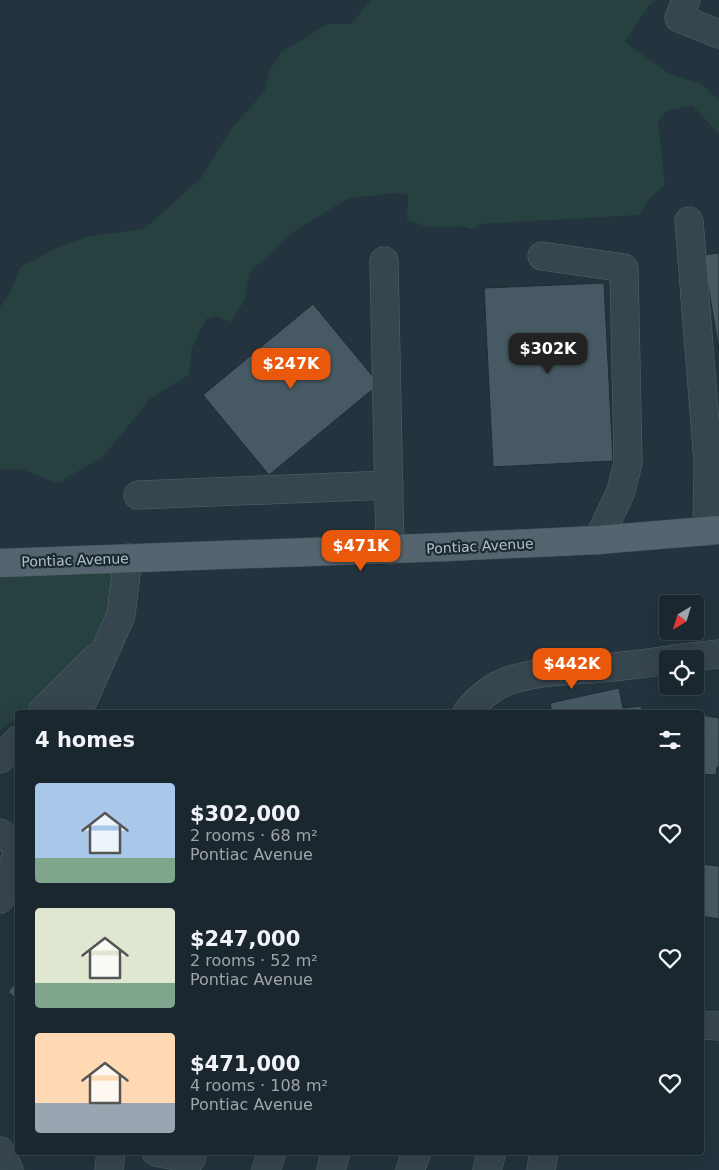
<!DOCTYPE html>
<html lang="en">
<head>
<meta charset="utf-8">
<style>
  :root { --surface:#1a272e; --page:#27333a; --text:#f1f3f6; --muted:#9fa5aa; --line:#38444a; --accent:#ea580c }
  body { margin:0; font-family:"DejaVu Sans",sans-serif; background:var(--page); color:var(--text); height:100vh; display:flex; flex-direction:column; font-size:19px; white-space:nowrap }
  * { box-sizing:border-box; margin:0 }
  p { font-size:16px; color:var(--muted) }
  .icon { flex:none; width:28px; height:28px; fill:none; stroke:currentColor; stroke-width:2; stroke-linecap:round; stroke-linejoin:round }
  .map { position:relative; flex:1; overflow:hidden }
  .panel { position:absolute; left:15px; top:710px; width:689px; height:445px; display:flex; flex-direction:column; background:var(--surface); border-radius:5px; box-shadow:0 5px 20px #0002,0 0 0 1px var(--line) }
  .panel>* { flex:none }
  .needle { width:32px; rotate:218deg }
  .controls { position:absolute; left:659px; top:595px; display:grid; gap:10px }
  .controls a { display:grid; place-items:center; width:45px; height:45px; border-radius:5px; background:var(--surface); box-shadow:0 5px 20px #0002,0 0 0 1px var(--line); font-size:25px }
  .price { position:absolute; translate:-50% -42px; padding:0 11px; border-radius:10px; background:var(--accent); color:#fff; font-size:16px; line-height:32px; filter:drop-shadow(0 1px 2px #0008) }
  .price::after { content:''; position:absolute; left:50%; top:30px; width:15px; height:11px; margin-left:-8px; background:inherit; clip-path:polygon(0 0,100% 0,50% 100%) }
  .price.current { background:#222; color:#fff }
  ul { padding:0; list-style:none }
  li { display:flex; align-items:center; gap:15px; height:125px; padding:0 20px }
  li span { display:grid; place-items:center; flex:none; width:140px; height:100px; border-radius:5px; color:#555 }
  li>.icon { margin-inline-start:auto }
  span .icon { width:60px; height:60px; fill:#fffc; stroke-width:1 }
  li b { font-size:21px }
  h2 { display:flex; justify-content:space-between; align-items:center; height:60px; padding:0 20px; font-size:21px }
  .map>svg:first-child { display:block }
  .green { fill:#26413f }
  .building { fill:#475a64; stroke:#1e2c35 }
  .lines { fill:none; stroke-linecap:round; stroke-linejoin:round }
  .minor-casing { stroke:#55636c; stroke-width:29 }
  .major-casing { stroke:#43515a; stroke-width:29 }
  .minor { stroke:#37454e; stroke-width:28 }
  .major { stroke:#55646e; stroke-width:28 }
  .labels { text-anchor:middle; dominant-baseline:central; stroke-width:4.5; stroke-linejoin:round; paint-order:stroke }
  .street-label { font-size:14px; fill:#b3c0c9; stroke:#1c2a33 }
</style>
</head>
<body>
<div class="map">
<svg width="719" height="1170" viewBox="0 0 719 1170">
  <rect width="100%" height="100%" fill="#23343e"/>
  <path class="green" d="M371 0H657L649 5 625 42 670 74 702 84 719 100V134L692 105 667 111 658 121 665 185 649 199 639 215 480 224 472 229 461 226 427 227 407 220 408 195 398 193 349 198 293 232 250 272 244 301 231 322 215 316 206 319 192 348 189 375 151 398 102 458 64 479 62 482H53L24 470 0 469V307L10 293 20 267 63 245 91 236 144 229 201 178 231 129 265 91 269 72 281 52 328 24H351Z
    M124 562 79 712H18L17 718 0 730V563Z"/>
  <path class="building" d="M719 253V350L703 255Z
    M604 283 613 461 493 467 484 288Z
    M313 304 379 384 269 475 203 395Z
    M619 688 623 708 641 706 642 712H552L550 703Z
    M701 715 719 718V767H717L716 775 701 774Z
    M701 864 719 866V919L701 916Z
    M18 980V1000L8 992Z"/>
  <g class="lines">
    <g class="minor-casing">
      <path id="minor" d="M686 0 679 18 719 34
        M689 221 708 461 707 531
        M542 256 624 268 628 463 621 491 598 540
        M384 261 390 550
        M138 495 389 485
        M674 659 719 654
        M42 712 96 658
        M78 712 121 615 128 558
        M467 712C475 702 484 694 495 687 520 672 563 671 592 669 617 667 642 664 668 660
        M0 759 18 740
        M0 833 18 845
        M0 899 18 851
        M701 1025 719 1026
        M0 1151 9 1170
        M156 1152 191 1159 193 1152
        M109 1170 111 1152
        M266 1170 272 1152
        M331 1170 336 1152
        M410 1170 417 1152
        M487 1170 492 1152
        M541 1170 544 1152"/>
    </g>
    <g class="major-casing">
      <path id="major" d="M0 563 448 547 598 540 719 530"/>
    </g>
    <use href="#minor" class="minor"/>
    <use href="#major" class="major"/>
  </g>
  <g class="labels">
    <g class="street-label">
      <text transform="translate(480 546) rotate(-3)">Pontiac Avenue</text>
      <text transform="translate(75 560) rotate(-2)">Pontiac Avenue</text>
    </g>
  </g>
</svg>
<div class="controls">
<a><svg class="needle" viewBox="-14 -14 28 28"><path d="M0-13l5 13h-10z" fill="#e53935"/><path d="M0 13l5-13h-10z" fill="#9fa5aa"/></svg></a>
<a><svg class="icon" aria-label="locate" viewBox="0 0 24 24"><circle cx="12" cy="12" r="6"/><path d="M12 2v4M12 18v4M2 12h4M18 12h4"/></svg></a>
</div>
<b class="price current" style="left:548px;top:375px">$302K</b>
<b class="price" style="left:291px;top:390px">$247K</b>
<b class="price" style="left:361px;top:572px">$471K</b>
<b class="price" style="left:572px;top:690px">$442K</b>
<section class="panel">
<h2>4 homes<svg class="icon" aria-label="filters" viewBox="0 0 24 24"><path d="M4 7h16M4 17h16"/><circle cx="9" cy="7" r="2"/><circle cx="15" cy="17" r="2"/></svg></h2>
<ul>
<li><span style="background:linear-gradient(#a9c7e8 75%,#7fa58c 0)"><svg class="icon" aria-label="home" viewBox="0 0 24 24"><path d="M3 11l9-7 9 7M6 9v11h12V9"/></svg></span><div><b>$302,000</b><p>2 rooms · 68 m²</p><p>Pontiac Avenue</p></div><svg class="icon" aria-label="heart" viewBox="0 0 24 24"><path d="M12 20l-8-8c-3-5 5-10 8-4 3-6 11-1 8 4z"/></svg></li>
<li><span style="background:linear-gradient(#dfe7d0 75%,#7fa58c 0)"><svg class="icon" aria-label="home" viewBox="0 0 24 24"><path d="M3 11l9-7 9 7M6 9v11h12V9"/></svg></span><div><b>$247,000</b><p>2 rooms · 52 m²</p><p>Pontiac Avenue</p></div><svg class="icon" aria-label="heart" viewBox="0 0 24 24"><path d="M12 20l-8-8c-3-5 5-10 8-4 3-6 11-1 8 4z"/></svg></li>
<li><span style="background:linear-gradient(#ffd9b3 70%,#9aa5b1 0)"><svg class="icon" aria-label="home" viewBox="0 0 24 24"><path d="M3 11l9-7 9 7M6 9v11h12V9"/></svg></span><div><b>$471,000</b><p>4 rooms · 108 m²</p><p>Pontiac Avenue</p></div><svg class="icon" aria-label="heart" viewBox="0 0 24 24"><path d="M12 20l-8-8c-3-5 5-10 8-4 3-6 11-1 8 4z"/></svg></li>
</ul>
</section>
</div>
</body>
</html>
